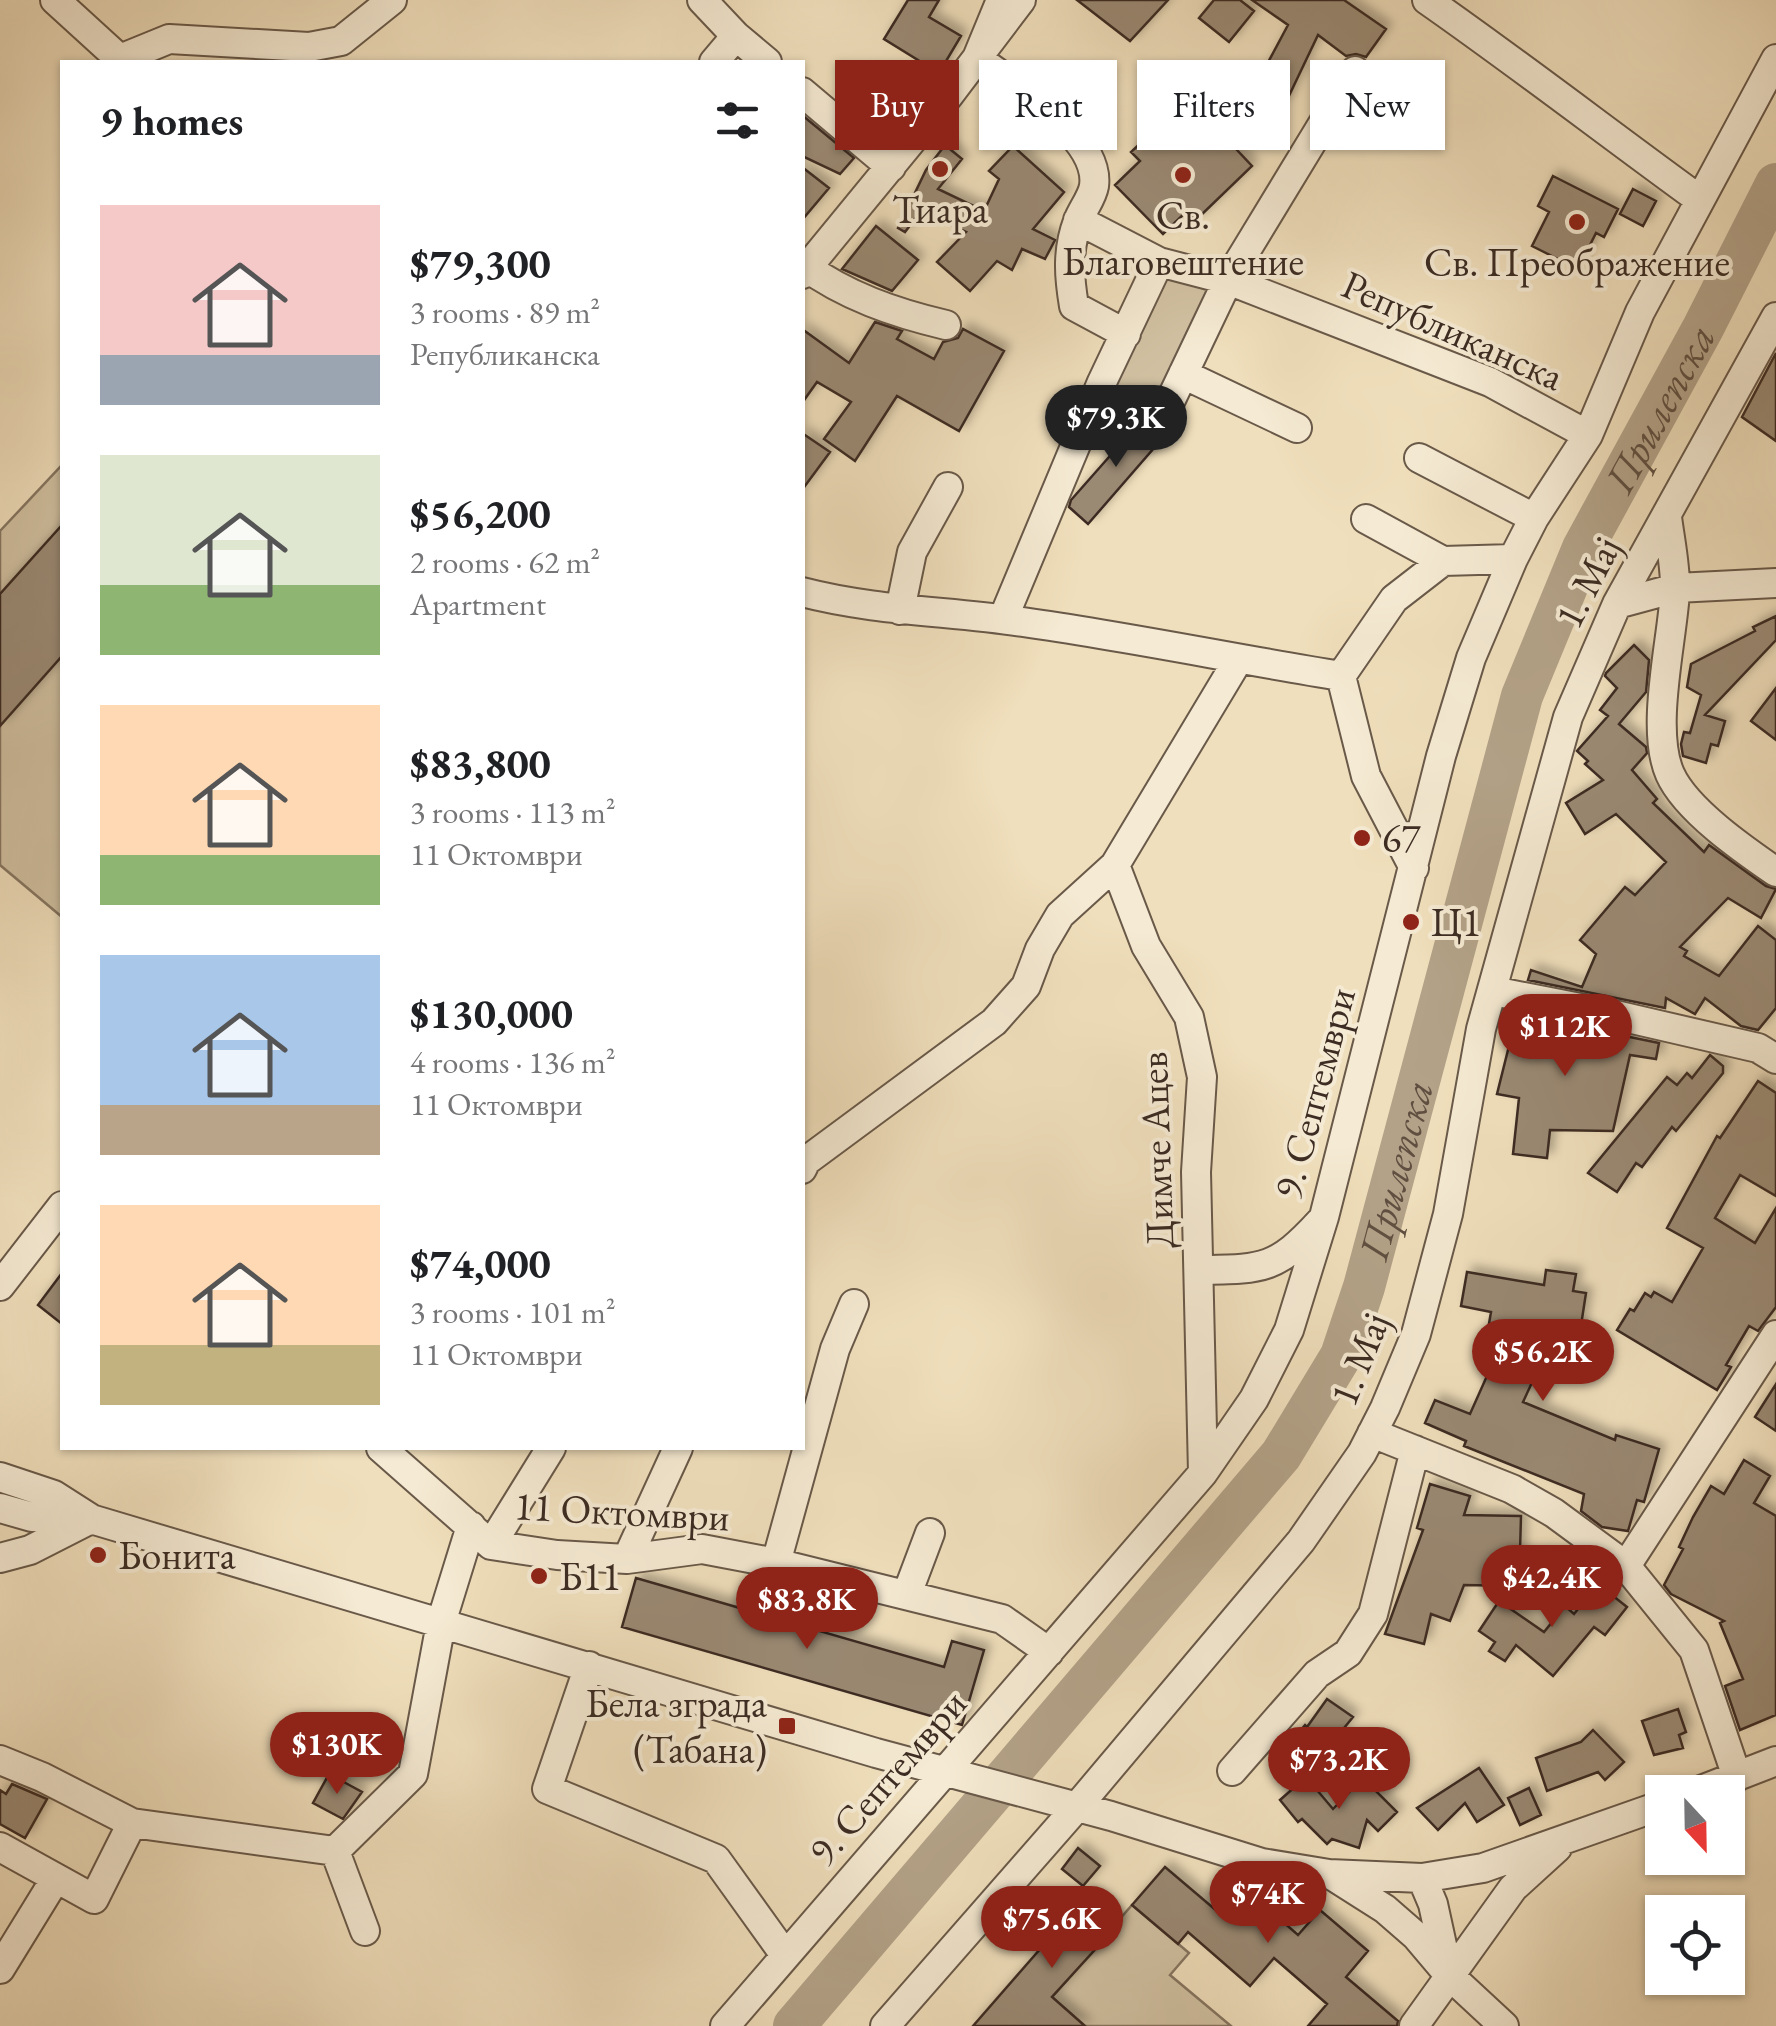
<!DOCTYPE html>
<html lang="en">
<head>
<meta charset="utf-8">
<style>
  :root { --surface:#fff; --page:#f6f6f6; --text:#202124; --muted:#757577; --accent:#8f2418 }
  body { margin:0; font-family:"EB Garamond",serif; background:var(--page); color:var(--text); height:100vh; display:flex; flex-direction:column; font-size:38px; white-space:nowrap }
  * { box-sizing:border-box; margin:0 }
  p { font-size:32px; color:var(--muted) }
  .icon { flex:none; width:55px; height:55px; fill:none; stroke:currentColor; stroke-width:2; stroke-linecap:round; stroke-linejoin:round }
  .map { position:relative; flex:1; overflow:hidden }
  .panel { position:absolute; left:60px; top:60px; width:745px; height:1390px; display:flex; flex-direction:column; background:var(--surface); border-radius:0px; box-shadow:0 2px 8px #0004 }
  .panel>* { flex:none }
  .banner { position:absolute; left:835px; top:60px; width:790px; height:90px; display:flex; gap:20px }
  .needle { width:65px; rotate:158deg }
  .fabs { position:absolute; left:1645px; top:1775px; display:grid; gap:20px }
  .fabs a { display:grid; place-items:center; width:100px; height:100px; border-radius:0px; background:var(--surface); box-shadow:0 2px 8px #0004; font-size:50px }
  .price { position:absolute; translate:-50% -85px; padding:0 22px; border-radius:35px; background:var(--accent); color:#fff; font-size:32px; line-height:65px; filter:drop-shadow(0 2px 5px #0008) }
  .price::after { content:''; position:absolute; left:50%; top:60px; width:30px; height:22px; margin-left:-15px; background:inherit; clip-path:polygon(0 0,100% 0,50% 100%) }
  .price.active { background:#222; color:#fff }
  ul { padding:0; list-style:none }
  li { display:flex; align-items:center; gap:30px; height:250px; padding:0 40px }
  li span { display:grid; place-items:center; flex:none; width:280px; height:200px; border-radius:0px; color:#555 }
  li>.icon { margin-inline-start:auto }
  span .icon { width:120px; height:120px; fill:#fffc; stroke-width:1 }
  li b { font-size:42px }
  h2 { display:flex; justify-content:space-between; align-items:center; height:120px; padding:0 40px; font-size:42px }
  .pill { padding:0 35px; border-radius:0px; background:var(--surface); box-shadow:0 2px 8px #0004; font-size:35px; line-height:90px }
  .pill.active { background:var(--accent); color:#fff }
  .map>svg:first-child { display:block }
  .green { fill:#d1c1a2; stroke:#867662; stroke-width:2.5 }
  .lines { fill:none; stroke-linecap:round; stroke-linejoin:round }
  .river { stroke:#b3a288; stroke-width:42 }
  .building { fill:#9a8973; stroke:#3c2c23; stroke-width:2.5; filter:url(#shadow) }
  .minor-casing { stroke:#695949; stroke-width:32 }
  .minor { stroke:#f5ead3; stroke-width:28 }
  .poi-dot { fill:#8f2418; stroke:#f5ead3; stroke-width:4 }
  .labels { text-anchor:middle; dominant-baseline:central; stroke-width:8; stroke-linejoin:round; paint-order:stroke }
  .poi-label { font-size:40px; fill:#3c2c23; stroke:#f5ead3; text-anchor:start }
  .street-label { font-size:40px; fill:#3c2c23; stroke:#f5ead3 }
  .water-label { font-size:42px; font-style:italic; fill:#604f41; stroke:#f5ead3 }
</style>
</head>
<body>
<div class="map">
<svg width="1776" height="2026" viewBox="0 0 1776 2026">
  <defs>
    <filter id="shadow"><feDropShadow dx="6" dy="-6" stdDeviation="5" flood-color="#0004"/></filter>
  </defs>
  <rect width="100%" height="100%" fill="#f0dfbc"/>
  <filter id="stains"><feTurbulence type="fractalNoise" baseFrequency=".002" numOctaves="4"/><feColorMatrix values="0 0 0 0 .2 0 0 0 0 .09 0 0 0 0 .02 0 0 0 .5 -.17"/></filter>
  <radialGradient id="worn" r=".72"><stop offset=".6" stop-color="#630" stop-opacity="0"/><stop offset="1" stop-color="#630" stop-opacity=".3"/></radialGradient>
  <path class="green" d="M1159 262 1228 280 1165 412 1102 382Z
    M62 465V917L0 865V531Z
    M1132 1905 1189 1953 1170 1975 1231 2026H1085L1052 1997Z"/>
  <g class="lines">
    <path class="river" id="s1" d="M794 2026 1281 1455 1341 1356 1364 1287 1522 696 1583 548 1703 328 1776 184"/>
  </g>
  <path class="building" d="M908 0H939L929 17 961 36 939 73 884 39Z
    M1077 0H1168L1130 41Z
    M1214 0H1240L1254 11 1229 42 1199 18Z
    M1252 0H1344L1386 29 1366 57 1356 54 1346 56 1318 35 1287 100 1280 105H1272L1263 97 1264 88 1271 73 1264 70 1288 25Z
    M1188 98 1252 166 1196 220 1187 211 1163 234 1115 185 1140 161 1131 152Z
    M802 115 854 158 840 174 802 156Z
    M945 145 962 159 938 189 984 211 999 179 989 171 1013 146 1064 192 1033 229 1055 240 1045 259 1022 249 1012 270 997 261 970 291 937 262 966 232 921 211 905 232 898 228 926 170Z
    M802 167 829 188 802 220Z
    M1553 176 1618 209 1604 237 1596 233 1578 269 1532 246 1549 212 1538 206Z
    M1633 189 1656 201 1643 226 1620 214Z
    M876 226 918 260 892 291 842 269Z
    M875 322 902 331 897 339 934 359 943 342 958 338 963 329 1004 351 959 431 897 396 855 461 824 439 851 402 817 382 802 403V329L849 363Z
    M1776 353V441L1742 417Z
    M1147 414 1151 423 1167 433 1088 524 1069 507 1071 500Z
    M802 433 830 452 802 490Z
    M62 525V656L0 726V594Z
    M1776 616V640L1705 715 1725 721 1718 746 1711 744 1706 763 1683 756 1681 744 1684 732 1690 733 1701 695 1687 687 1691 664 1755 631 1753 627Z
    M1634 645 1649 660 1646 692 1619 724 1646 747 1647 753 1632 770 1657 799 1653 803 1704 852 1709 845 1766 886 1776 889 1761 918 1728 898 1680 947 1687 951 1684 956 1719 976 1758 926 1776 940V1008L1758 1030 1741 1026 1705 998 1695 1014 1666 998 1665 1008 1528 980 1531 970 1582 987 1596 954 1580 940 1625 887 1635 895 1666 862 1616 814 1585 834 1566 803 1603 780 1585 764 1588 761 1577 751 1608 716 1600 710 1617 688 1605 676 1606 673Z
    M1776 688V740L1751 721Z
    M1517 1014 1659 1043 1656 1059 1630 1055 1613 1131 1550 1130 1547 1158 1513 1154 1519 1098 1497 1094Z
    M1710 1055 1723 1066V1073L1676 1131 1672 1127 1642 1167 1636 1163 1617 1192 1588 1173 1667 1077 1677 1085 1687 1073 1692 1078Z
    M1758 1081 1776 1093V1196L1740 1175 1715 1218 1755 1243 1776 1208V1307L1758 1331 1749 1326 1726 1365 1731 1367 1717 1390 1617 1330 1630 1309 1634 1311 1645 1293 1651 1297 1654 1292 1672 1302 1703 1248 1667 1228 1717 1136 1720 1138Z
    M1546 1270 1576 1274 1573 1291 1586 1293 1580 1332 1532 1326 1525 1372 1535 1376 1523 1402 1615 1440 1616 1435 1659 1449 1644 1502 1637 1500 1628 1531 1602 1527 1581 1511 1584 1494 1464 1446 1466 1441 1425 1423 1435 1400 1470 1414 1499 1349 1485 1347 1491 1312 1461 1306 1467 1272 1544 1285Z
    M62 1273V1324L38 1305Z
    M1776 1384V1431L1755 1417Z
    M1744 1460 1770 1476 1754 1503 1776 1516V1715L1740 1730 1725 1686 1743 1679 1720 1623 1724 1621 1671 1594 1664 1585 1683 1549 1679 1547 1693 1517 1711 1486 1724 1494Z
    M1430 1484 1470 1496 1464 1515 1521 1516 1519 1586 1464 1585 1450 1621 1431 1614 1424 1644 1385 1634 1423 1530 1417 1528Z
    M636 1578 944 1667 952 1641 984 1650 962 1725 622 1627Z
    M1598 1584 1627 1607 1605 1635 1594 1627 1553 1676 1516 1645 1505 1661 1489 1651 1495 1642 1479 1631 1499 1601 1544 1632 1565 1606 1574 1614Z
    M1327 1699 1353 1717 1309 1771 1284 1750 1305 1725 1307 1727Z
    M1678 1709 1686 1732 1679 1735 1683 1748 1654 1755 1642 1721Z
    M1593 1730 1624 1762 1605 1780 1598 1772 1547 1791 1536 1758 1581 1742Z
    M1479 1768 1504 1805 1477 1822 1465 1803 1438 1830 1417 1808Z
    M329 1774 362 1792 343 1819 313 1803Z
    M1306 1777 1333 1809 1363 1778 1397 1812 1378 1831 1367 1820 1359 1848 1332 1839 1327 1844 1302 1819 1298 1822 1280 1800Z
    M12 1784 47 1799 25 1838 0 1824V1790L6 1794Z
    M1529 1788 1541 1815 1520 1825 1508 1798Z
    M1078 1848 1100 1866 1083 1886 1062 1869Z
    M1165 1867 1218 1912 1241 1885 1298 1935 1320 1910 1368 1951 1346 1977 1398 2021 1397 2026H1308L1327 2004 1274 1958 1250 1986 1188 1932 1178 1944 1132 1905Z
    M1089 1893 1121 1921 1052 1997 1085 2026H973Z"/>
  <g class="lines">
    <g class="minor-casing">
      <path id="minor" d="M55 0 123 62
        M702 0 736 36 767 62
        M1001 0 977 58C1012 85 1101 136 1094 186 1092 198 1082 210 1078 221 1067 250 1069 276 1074 306L1126 334
        M1427 0C1520 65 1609 134 1700 200
        M120 59 169 39 309 47 341 41 392 0
        M714 62 736 36
        M802 92 891 167
        M1078 220 1159 262 1228 280 1490 382 1588 435
        M802 264C845 296 895 313 946 325
        M802 274 949 95 1021 0
        M1183 374 1297 428
        M1165 412 1228 280 1355 71
        M1419 458 1534 518
        M1667 517C1670 541 1676 568 1675 592 1672 642 1650 729 1670 774 1686 810 1744 850 1776 872
        M1366 519 1443 561
        M802 592C875 611 949 611 1023 622 1130 637 1235 659 1341 676
        M1617 604 1676 588 1776 583
        M900 610 912 552 948 487
        M1003 619 1102 382 1159 262
        M1115 865 1146 946 1189 1017 1202 1077 1196 1172 1203 1473
        M1414 868 1366 776 1341 676 1394 599 1443 561 1513 559
        M1493 991 1611 1014 1758 1048 1776 1059
        M802 1169 806 1161 994 1022 1026 986 1040 949 1060 915 1115 865 1238 660
        M1201 1270C1263 1269 1276 1270 1320 1222
        M0 1286 62 1206
        M1372 1433 1512 1489 1554 1513 1626 1566 1694 1650 1737 1777
        M381 1448 491 1545 557 1555 627 1559 702 1549 776 1563 1002 1619 1049 1652
        M0 1477 54 1495 90 1518
        M0 1508 32 1517 91 1519 876 1753 1111 1816 1262 1863 1329 1874 1422 1878 1483 1868 1662 1805
        M491 1545 551 1448
        M0 1558 30 1550 85 1522
        M627 1559 678 1448
        M776 1563 835 1349 854 1304
        M1626 1566 1776 1335
        M907 1594 930 1533
        M589 1666 547 1789 716 1859 785 1955
        M0 1760 42 1777 132 1823 335 1851
        M1232 1771 1317 1674 1348 1653 1373 1614 1415 1450
        M1696 1792 1776 1761
        M0 1847 94 1899 132 1823
        M1333 1876 1385 1909 1416 1936 1449 1975 1504 2026
        M1422 1878 1433 1904 1447 1968
        M365 1931 335 1851 413 1774 441 1623 471 1526
        M0 1969 56 1878
        M725 2026 1203 1473 1254 1399 1289 1330 1324 1217 1441 756 1471 658 1513 559 1534 518 1588 435 1640 312 1776 59
        M885 2026 1076 1808 1301 1541 1362 1453 1385 1408 1416 1334 1448 1214 1481 1029 1568 717 1617 604 1776 317
        M1414 2026 1513 1888 1557 1848"/>
    </g>
    <use href="#minor" class="minor"/>
  </g>
  <g class="poi-dot">
    <circle cx="940" cy="169" r="10"/>
    <circle cx="1183" cy="175" r="10"/>
    <circle cx="1577" cy="222" r="10"/>
    <circle cx="1362" cy="838" r="10"/>
    <circle cx="1411" cy="922" r="10"/>
    <circle cx="98" cy="1555" r="10"/>
    <circle cx="539" cy="1576" r="10"/>
    <rect x="777" y="1716" width="20" height="20" rx="5"/>
  </g>
  <g class="labels">
    <g class="poi-label">
      <text x="940" y="209" text-anchor="middle">Тиара</text>
      <text x="1183" y="215" text-anchor="middle">Св.<tspan x="1183" dy="46">Благовештение</tspan></text>
      <text x="1577" y="262" text-anchor="middle">Св. Преображение</text>
      <text x="1382" y="838">67</text>
      <text x="1431" y="922">Ц1</text>
      <text x="118" y="1555">Бонита</text>
      <text x="559" y="1576">Б11</text>
      <text x="767" y="1703" text-anchor="end">Бела зграда<tspan x="767" dy="46">(Табана)</tspan></text>
    </g>
    <g class="street-label">
      <text transform="translate(1453 330) rotate(24)">Републиканска</text>
      <text transform="translate(1587 582) rotate(-63)">1. Мај</text>
      <text transform="translate(1314 1093) rotate(-75)">9. Септември</text>
      <text transform="translate(1156 1150) rotate(-92)">Димче Ацев</text>
      <text transform="translate(1359 1359) rotate(-68)">1. Мај</text>
      <text transform="translate(622 1511) rotate(3)">11 Октомври</text>
      <text transform="translate(887 1777) rotate(-49)">9. Септември</text>
    </g>
    <g class="water-label">
      <text stroke="none"><textPath href="#s1" startOffset="1870">Прилепска</textPath></text>
      <text stroke="none"><textPath href="#s1" startOffset="1060">Прилепска</textPath></text>
    </g>
  </g>
  <rect width="100%" height="100%" filter="url(#stains)"/>
  <rect width="100%" height="100%" fill="url(#worn)"/>
</svg>
<div class="fabs">
<a><svg class="needle" viewBox="-14 -14 28 28"><path d="M0-13l5 13h-10z" fill="#e53935"/><path d="M0 13l5-13h-10z" fill="#757577"/></svg></a>
<a><svg class="icon" aria-label="locate" viewBox="0 0 24 24"><circle cx="12" cy="12" r="6"/><path d="M12 2v4M12 18v4M2 12h4M18 12h4"/></svg></a>
</div>
<b class="price active" style="left:1116px;top:470px">$79.3K</b>
<b class="price" style="left:1565px;top:1079px">$112K</b>
<b class="price" style="left:1543px;top:1404px">$56.2K</b>
<b class="price" style="left:1552px;top:1630px">$42.4K</b>
<b class="price" style="left:807px;top:1652px">$83.8K</b>
<b class="price" style="left:337px;top:1797px">$130K</b>
<b class="price" style="left:1339px;top:1812px">$73.2K</b>
<b class="price" style="left:1268px;top:1946px">$74K</b>
<b class="price" style="left:1052px;top:1971px">$75.6K</b>
<div class="banner">
<a class="pill active">Buy</a>
<a class="pill">Rent</a>
<a class="pill">Filters</a>
<a class="pill">New</a>
</div>
<section class="panel">
<h2>9 homes<svg class="icon" aria-label="filters" viewBox="0 0 24 24"><path d="M4 7h16M4 17h16"/><circle cx="9" cy="7" r="2"/><circle cx="15" cy="17" r="2"/></svg></h2>
<ul>
<li><span style="background:linear-gradient(#f6c9c9 75%,#9aa5b1 0)"><svg class="icon" aria-label="home" viewBox="0 0 24 24"><path d="M3 11l9-7 9 7M6 9v11h12V9"/></svg></span><div><b>$79,300</b><p>3 rooms · 89 m²</p><p>Републиканска</p></div></li>
<li><span style="background:linear-gradient(#dfe7d0 65%,#8fb573 0)"><svg class="icon" aria-label="home" viewBox="0 0 24 24"><path d="M3 11l9-7 9 7M6 9v11h12V9"/></svg></span><div><b>$56,200</b><p>2 rooms · 62 m²</p><p>Apartment</p></div></li>
<li><span style="background:linear-gradient(#ffd9b3 75%,#8fb573 0)"><svg class="icon" aria-label="home" viewBox="0 0 24 24"><path d="M3 11l9-7 9 7M6 9v11h12V9"/></svg></span><div><b>$83,800</b><p>3 rooms · 113 m²</p><p>11 Октомври</p></div></li>
<li><span style="background:linear-gradient(#a9c7e8 75%,#b9a48a 0)"><svg class="icon" aria-label="home" viewBox="0 0 24 24"><path d="M3 11l9-7 9 7M6 9v11h12V9"/></svg></span><div><b>$130,000</b><p>4 rooms · 136 m²</p><p>11 Октомври</p></div></li>
<li><span style="background:linear-gradient(#ffd9b3 70%,#c2b280 0)"><svg class="icon" aria-label="home" viewBox="0 0 24 24"><path d="M3 11l9-7 9 7M6 9v11h12V9"/></svg></span><div><b>$74,000</b><p>3 rooms · 101 m²</p><p>11 Октомври</p></div></li>
</ul>
</section>
</div>
</body>
</html>
